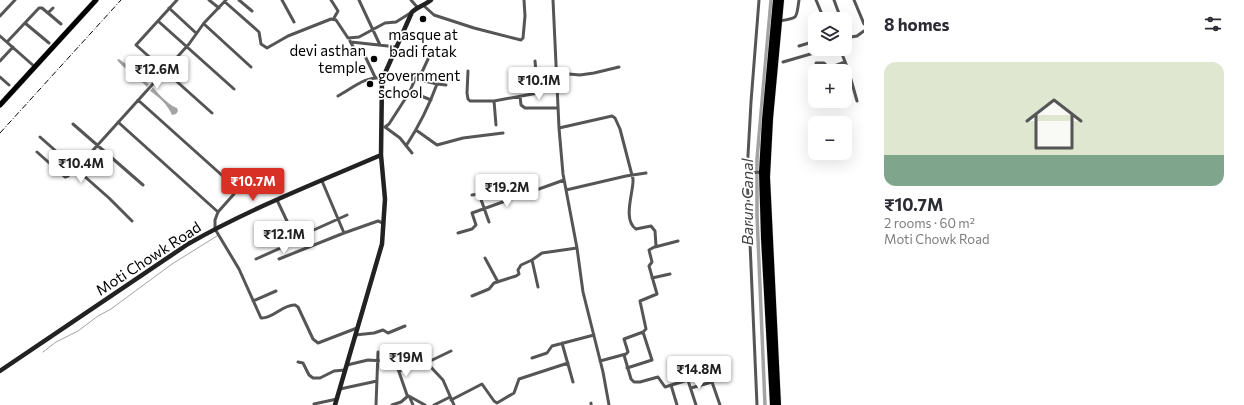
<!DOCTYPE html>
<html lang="en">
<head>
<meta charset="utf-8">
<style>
  :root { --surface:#fff; --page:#f7f7f7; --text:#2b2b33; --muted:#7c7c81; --line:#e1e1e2; --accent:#d93025 }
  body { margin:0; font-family:Commissioner,sans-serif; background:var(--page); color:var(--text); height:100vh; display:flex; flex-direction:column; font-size:15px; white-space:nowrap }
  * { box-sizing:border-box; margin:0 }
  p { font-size:13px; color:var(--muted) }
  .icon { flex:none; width:22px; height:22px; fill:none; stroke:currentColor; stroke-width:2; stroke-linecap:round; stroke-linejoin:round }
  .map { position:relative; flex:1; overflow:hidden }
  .side { display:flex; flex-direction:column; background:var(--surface); width:380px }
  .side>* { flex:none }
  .buttons { position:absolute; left:808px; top:12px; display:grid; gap:8px }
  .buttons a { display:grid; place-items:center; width:44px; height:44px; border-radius:8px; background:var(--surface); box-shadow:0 4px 16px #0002; font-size:20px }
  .price { position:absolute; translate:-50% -34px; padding:0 9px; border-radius:4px; background:#fff; color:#222; font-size:13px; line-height:26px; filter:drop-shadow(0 1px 2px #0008) }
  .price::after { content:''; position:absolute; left:50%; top:24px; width:12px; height:9px; margin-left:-6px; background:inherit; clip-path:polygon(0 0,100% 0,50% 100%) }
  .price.active { background:var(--accent); color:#fff }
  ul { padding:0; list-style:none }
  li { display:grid; align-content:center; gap:8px; height:212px; padding:0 20px }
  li+li { border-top:1px solid var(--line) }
  li span { display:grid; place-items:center; height:124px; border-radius:12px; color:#555 }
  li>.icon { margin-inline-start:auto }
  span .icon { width:72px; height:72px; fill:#fffc; stroke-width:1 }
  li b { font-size:17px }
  h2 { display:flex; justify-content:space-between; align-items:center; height:48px; padding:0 20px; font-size:17px }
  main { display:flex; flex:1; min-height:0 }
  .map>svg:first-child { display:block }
  .water { fill:#a3a3a3 }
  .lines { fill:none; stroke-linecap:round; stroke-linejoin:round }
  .stream { stroke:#a3a3a3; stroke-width:1 }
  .canal { stroke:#a3a3a3; stroke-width:3.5 }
  .primary-casing { stroke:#dbdbdb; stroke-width:6 }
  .highway-casing { stroke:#dbdbdb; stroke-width:7 }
  .street { stroke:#555; stroke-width:3 }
  .secondary { stroke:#222; stroke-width:4.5 }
  .primary { stroke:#000; stroke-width:5 }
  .highway { stroke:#000; stroke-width:6 }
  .rail { stroke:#000; stroke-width:1; stroke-dasharray:6 2 1 2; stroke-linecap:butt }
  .poi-dot { fill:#000; stroke:#fff; stroke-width:1.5 }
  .labels { text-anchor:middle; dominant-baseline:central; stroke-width:3.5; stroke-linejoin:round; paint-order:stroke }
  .poi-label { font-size:15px; fill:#000; stroke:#fff }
  .street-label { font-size:15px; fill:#000; stroke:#fff }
  .water-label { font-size:16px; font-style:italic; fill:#444; stroke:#fff }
</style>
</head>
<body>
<main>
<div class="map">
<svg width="864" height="405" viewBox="0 0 864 405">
  <rect width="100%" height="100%" fill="#fff"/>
  <path class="water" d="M119 59 136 71 144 81 149 84 147 87C138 77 126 71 117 60Z
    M153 87C157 93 170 106 177 108L178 111 176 114 172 115C168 105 159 97 150 91Z"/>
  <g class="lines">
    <path class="stream" d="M43 352 56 342 78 331 98 316 111 309 172 264 217 236"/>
    <path class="canal" d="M765 405 757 215V159L771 0"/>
    <g class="primary-casing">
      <path id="primary" d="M0 105 96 0"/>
    </g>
    <g class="highway-casing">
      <path id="highway" d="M773 405 764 238 762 172 765 120 776 0
        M778 405 767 177 770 119 781 0"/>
    </g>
    <path class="street" d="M177 0 136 45 212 113
      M209 0 219 8
      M239 0 252 11
      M282 0 294 22
      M331 0 338 11 334 18
      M359 0 380 45
      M411 0 418 8
      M553 0 559 128 563 174 577 248 583 292 603 372 609 405
      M816 0 824 19
      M834 0 841 19
      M854 0 864 24
      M225 2 259 32 261 44 267 48 288 36 331 19 336 20 348 38 359 37 385 23 396 22 412 12
      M423 5 434 15 474 28 521 40 523 38 525 16 524 0
      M169 8 196 33
      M48 13 53 8
      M0 16 15 0
      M829 19 840 14
      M158 21 234 89
      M779 21C799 18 796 19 799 0
      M25 23 49 43
      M204 24 251 67
      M845 28 848 35 851 37 857 36 864 31
      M0 36 35 67
      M350 41 356 52
      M7 42 39 8H42L61 24
      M351 42 397 47
      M809 43 815 40
      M799 46 809 43 814 53
      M840 49 848 69 857 101
      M359 53 365 56 375 77
      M0 61 13 47
      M783 62 814 53 832 51 834 49
      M816 63H824L829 68 845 62
      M468 71 467 93 468 99 470 101H494L496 125
      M557 73 580 75 594 73 619 67
      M0 77 9 85
      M437 84 446 85
      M409 91 431 100
      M338 96C353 88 365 76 383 78
      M520 96 521 105 525 108H558
      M138 100 235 187 236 191 234 194 218 212 215 220V229L239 269 261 318C273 319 283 304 295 305L298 307 313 339 318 343 357 328
      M494 101 538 93 535 61
      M118 122 218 212
      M73 124 143 185
      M385 127 389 124 409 93 417 75 422 72 429 57
      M385 127 400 138 412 153
      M559 128 612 116 615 118 620 129 633 179C634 191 622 220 636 229L651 226 655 231 656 246 649 250 652 262 649 266 657 294 640 301 646 329 643 332 624 339 628 352 626 354 600 361
      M416 130 437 145 463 138 503 133
      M40 137 109 198 132 221
      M406 146C419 126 429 106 437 84L420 80
      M37 152 65 177 68 176 75 168
      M76 169 189 44 204 23 226 0
      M747 173 762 172
      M322 181 344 233 378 221 383 223
      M566 190 626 176 646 173
      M478 191 489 222
      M472 195 479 194
      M277 200 294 236 296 238 347 215
      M458 233 472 229 476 225 472 213 564 180
      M655 247 678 241
      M485 258 498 282
      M256 259 294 242 296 238
      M279 259 344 233
      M532 260 538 287
      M652 278 670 274
      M472 296 489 289 494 283 516 276 519 274 518 270 521 265 532 260 542 253 577 248
      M253 301 276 291
      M355 335 374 333 383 330 388 333 405 326
      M562 343 573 382
      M624 355 631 379 634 382H640L658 377 665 387 688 380
      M532 358 547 353 552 346 594 335
      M298 362 303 363 309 375 313 378H320L334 371 345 370
      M682 362 696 405
      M426 363 451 351
      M347 365 368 360 384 361 392 359 395 361 399 370C410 373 418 361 428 364L443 380 454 405
      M627 368 652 360 643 332
      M398 369 407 395 425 405
      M671 385 677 405
      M691 388 712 382 720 405
      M340 389 377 381
      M410 398 413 405
      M451 400 482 384 494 401 497 403 514 393 519 379 568 363
      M591 403V405
      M314 404 337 399
      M376 405 378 352
      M392 405 401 402 408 396
      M434 405 450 397
      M757 405 747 173 751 102 759 0"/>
    <path class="secondary" d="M0 371 188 244C249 209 316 183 381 155L382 80 412 12C417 7 425 5 431 0
      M335 405 382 244 385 199 381 155"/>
    <use href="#primary" class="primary"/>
    <use href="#highway" class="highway"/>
    <path class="rail" d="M0 133 121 0"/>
  </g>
  <g class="poi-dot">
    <circle cx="423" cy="19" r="4"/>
    <circle cx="374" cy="59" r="4"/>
    <circle cx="370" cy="84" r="4"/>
  </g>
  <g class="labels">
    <g class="poi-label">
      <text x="423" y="34">masque at<tspan x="423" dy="17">badi fatak</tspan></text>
      <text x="366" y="50" text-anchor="end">devi asthan<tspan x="366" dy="17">temple</tspan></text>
      <text x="378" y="75" text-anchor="start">government<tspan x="378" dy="17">school</tspan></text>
    </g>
    <g class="street-label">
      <text transform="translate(148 258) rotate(-33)">Moti Chowk Road</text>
    </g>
    <g class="water-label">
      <text transform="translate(746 202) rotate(-90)">Barun Canal</text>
    </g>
  </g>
</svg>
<div class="buttons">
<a><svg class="icon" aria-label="layers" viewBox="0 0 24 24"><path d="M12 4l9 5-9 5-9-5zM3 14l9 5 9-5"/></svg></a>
<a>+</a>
<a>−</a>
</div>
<b class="price" style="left:157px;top:90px">₹12.6M</b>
<b class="price" style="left:539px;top:101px">₹10.1M</b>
<b class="price" style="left:81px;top:184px">₹10.4M</b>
<b class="price active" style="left:253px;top:202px">₹10.7M</b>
<b class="price" style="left:507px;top:208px">₹19.2M</b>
<b class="price" style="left:284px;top:255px">₹12.1M</b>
<b class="price" style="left:406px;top:378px">₹19M</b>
<b class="price" style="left:699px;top:390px">₹14.8M</b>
</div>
<section class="side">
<h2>8 homes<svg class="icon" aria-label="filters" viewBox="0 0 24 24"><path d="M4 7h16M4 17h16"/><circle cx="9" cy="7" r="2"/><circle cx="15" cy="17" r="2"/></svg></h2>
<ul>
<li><span style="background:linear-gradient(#dfe7d0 75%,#7fa58c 0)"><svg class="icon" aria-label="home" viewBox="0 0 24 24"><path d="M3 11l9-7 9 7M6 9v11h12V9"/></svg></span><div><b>₹10.7M</b><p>2 rooms · 60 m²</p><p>Moti Chowk Road</p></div></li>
</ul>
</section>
</main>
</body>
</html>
